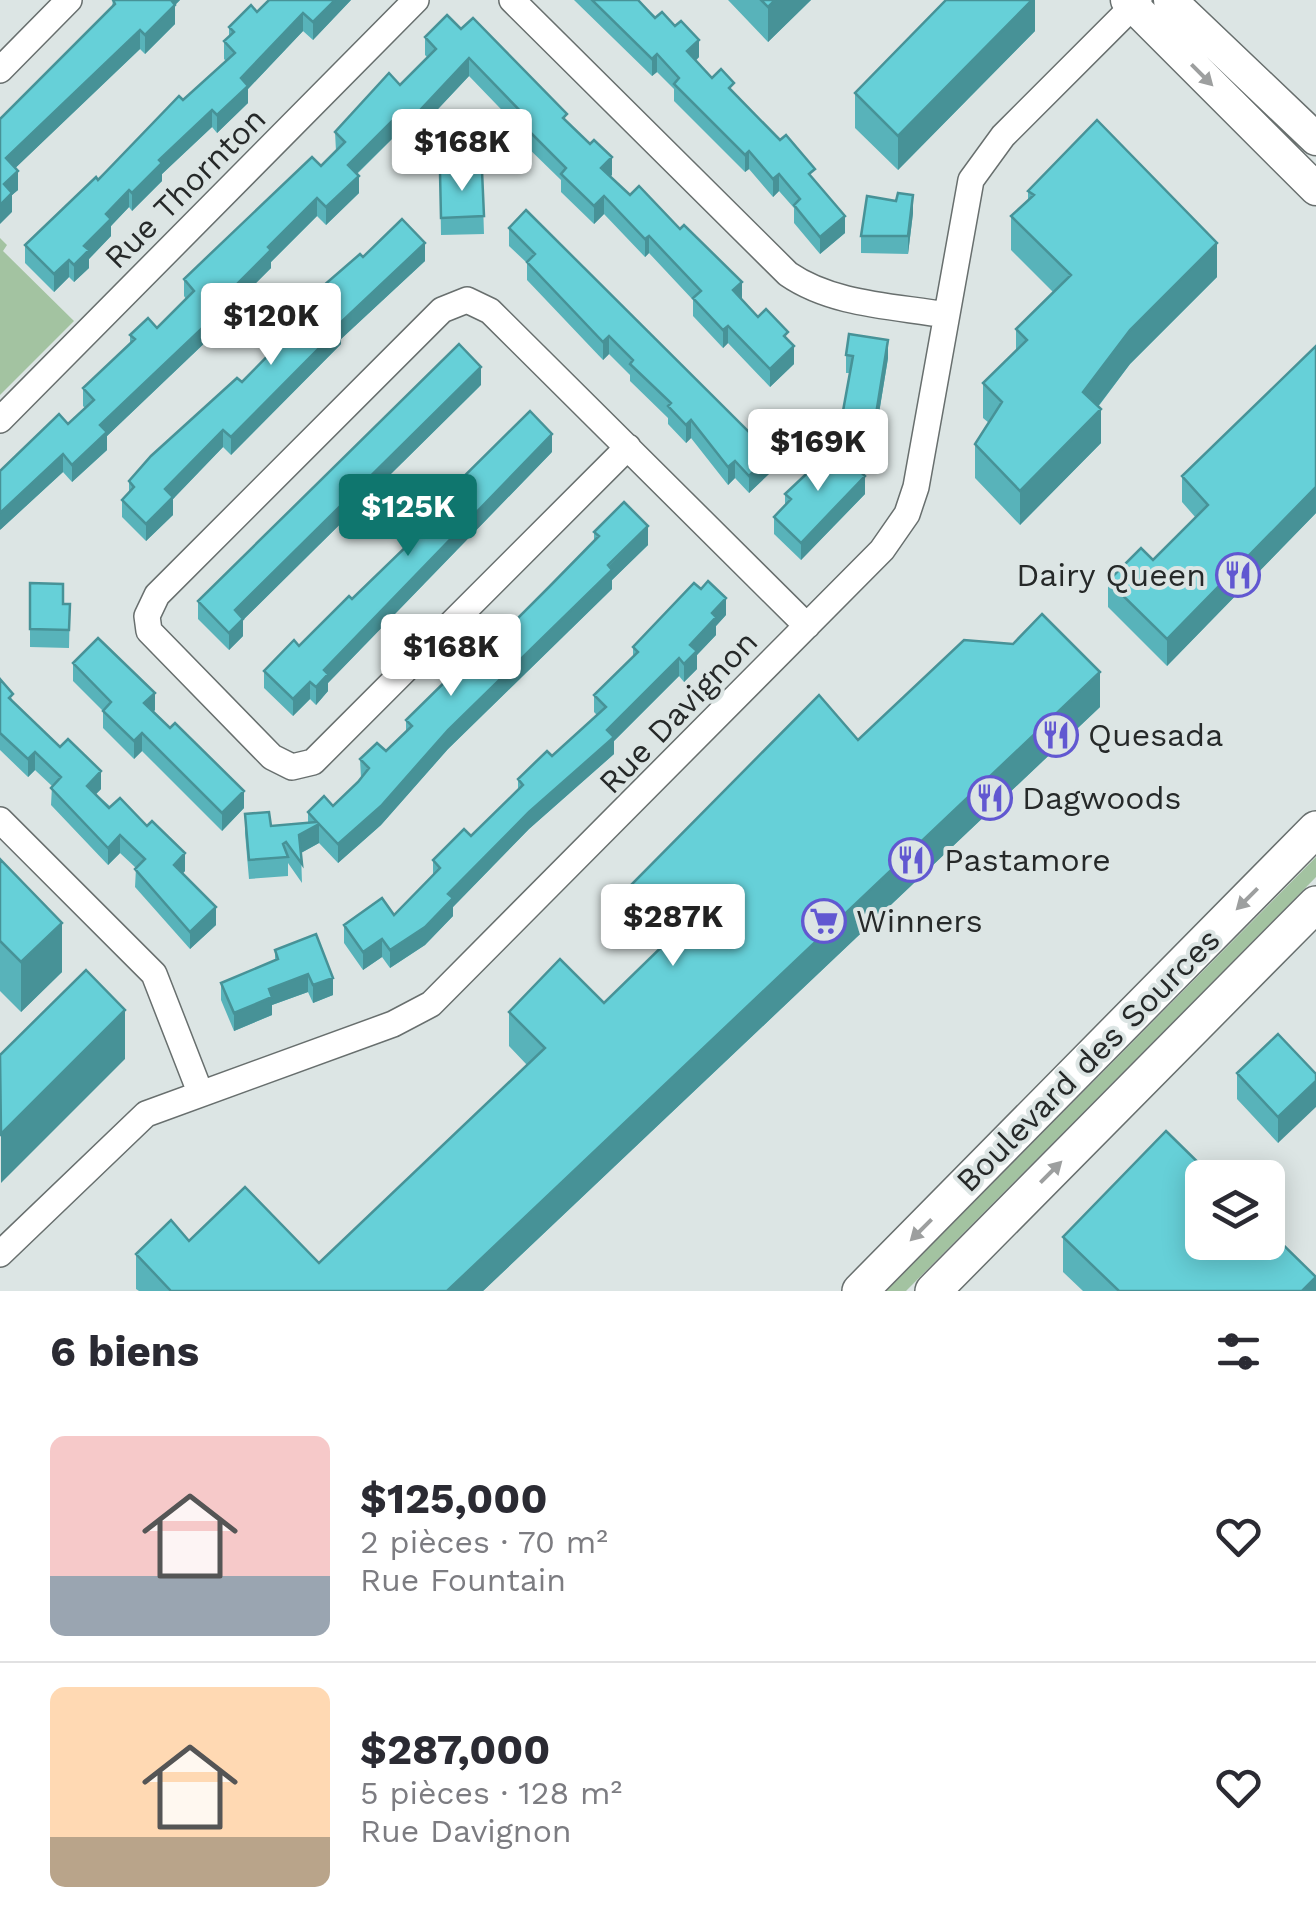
<!DOCTYPE html>
<html lang="fr">
<head>
<meta charset="utf-8">
<style>
  :root { --surface:#fff; --page:#f7f7f7; --text:#2b2b33; --muted:#7c7c81; --line:#e1e1e2; --accent:#0f766e }
  body { margin:0; font-family:"Work Sans",sans-serif; background:var(--page); color:var(--text); height:100vh; display:flex; flex-direction:column; font-size:38px; white-space:nowrap }
  * { box-sizing:border-box; margin:0 }
  p { font-size:32px; color:var(--muted) }
  .icon { flex:none; width:55px; height:55px; fill:none; stroke:currentColor; stroke-width:2; stroke-linecap:round; stroke-linejoin:round }
  .map { position:relative; height:1291px; overflow:hidden }
  .details { display:flex; flex-direction:column; background:var(--surface); flex:1 }
  .details>* { flex:none }
  .fabs { position:absolute; left:1185px; top:1160px; display:grid; gap:20px }
  .fabs a { display:grid; place-items:center; width:100px; height:100px; border-radius:15px; background:var(--surface); box-shadow:0 5px 25px #0003; font-size:50px }
  .price { position:absolute; translate:-50% -85px; padding:0 22px; border-radius:10px; background:#fff; color:#222; font-size:32px; line-height:65px; filter:drop-shadow(0 2px 5px #0008) }
  .price::after { content:''; position:absolute; left:50%; top:60px; width:30px; height:22px; margin-left:-15px; background:inherit; clip-path:polygon(0 0,100% 0,50% 100%) }
  .price.active { background:var(--accent); color:#fff }
  ul { padding:0; list-style:none }
  li { display:flex; align-items:center; gap:30px; height:250px; padding:0 50px }
  li+li { border-top:2px solid var(--line) }
  li span { display:grid; place-items:center; flex:none; width:280px; height:200px; border-radius:15px; color:#555 }
  li>.icon { margin-inline-start:auto }
  span .icon { width:120px; height:120px; fill:#fffc; stroke-width:1 }
  li b { font-size:42px }
  h2 { display:flex; justify-content:space-between; align-items:center; height:120px; padding:0 50px; font-size:42px }
  .map>svg:first-child { display:block }
  .green { fill:#a3c3a1 }
  .lines { fill:none; stroke-linecap:round; stroke-linejoin:round }
  .minor-casing { stroke:#686f6e; stroke-width:28 }
  .tertiary-casing { stroke:#686f6e; stroke-width:35 }
  .secondary-casing { stroke:#686f6e; stroke-width:38 }
  .minor { stroke:#fff; stroke-width:25 }
  .tertiary { stroke:#fff; stroke-width:32 }
  .secondary { stroke:#fff; stroke-width:35 }
  .wall { fill:#58b3ba }
  .shaded-wall { fill:#479297 }
  .building { fill:#66d0d8; stroke:#479297; stroke-width:2.5 }
  .oneway { fill:#9d9f9f }
  .labels { text-anchor:middle; dominant-baseline:central; stroke-width:8; stroke-linejoin:round; paint-order:stroke }
  .street-label { font-size:32px; fill:#262929; stroke:#dce5e4 }
  .poi-label { font-size:32px; fill:#262929; stroke:#dce5e4; text-anchor:start }
</style>
</head>
<body>
<div class="map">
<svg width="1316" height="1291" viewBox="0 0 1316 1291">
  <rect width="100%" height="100%" fill="#dce5e4"/>
  <path class="green" d="M0 238 7 245 3 251 74 321 0 395Z
    M1316 857V877L1277 917 906 1291H886Z"/>
  <g class="lines">
    <g class="minor-casing">
      <path id="minor" d="M512 0 788 274C833 305 894 306 946 315
        M0 70 69 0
        M0 420 416 0
        M628 447 313 762 292 767 272 757 149 631 147 616 157 595 442 310 467 300 490 311 807 626
        M0 820 154 974 200 1092
        M0 1254 146 1114 393 1024 431 1004 882 550 907 514 916 487 971 180 1003 136 1139 0"/>
    </g>
    <g class="tertiary-casing">
      <path id="tertiary" d="M1127 0 1316 189
        M1170 0 1316 139"/>
    </g>
    <g class="secondary-casing">
      <path id="secondary" d="M860 1291 1316 829
        M933 1291 1316 904"/>
    </g>
    <use href="#minor" class="minor"/>
    <use href="#tertiary" class="tertiary"/>
    <use href="#secondary" class="secondary"/>
  </g>
  <path class="wall" d="M113 0H180L175 5V24L145 54 140 49 15 168 18 190 12 195V212L0 119 112 7Z
    M269 0H351L313 40 303 31 248 89V103L217 133 212 127 162 174V181L132 211 129 207 111 226V236L89 259V268L74 282 69 277 54 292 25 263V245L226 61 224 59V41L229 37V27L257 12Z
    M574 0H638L699 57 696 60 712 78 734 93 780 140 815 181 845 233 820 254 794 223V208L779 191 773 197 749 169 745 172 674 101V89L657 72 652 76Z
    M728 0H811L768 42Z
    M1035 0V31L898 170 855 128V93Z
    M461 29 567 122 612 175 610 176 742 299 758 317 788 339 794 364 770 387 728 343 723 348 693 316V300L649 253 645 257 604 214 594 224 561 192V180L521 141V130L469 76 407 142 398 133 357 174 359 193 326 225 317 216 271 262V268L235 304V314L107 436V450L72 482 63 472 0 530 68 424 85 408 83 406V388L130 343V335L157 328 186 299 184 296V279L321 166 336 151 335 132 400 85 428 58 425 55V37Z
    M482 171 484 234 441 235 440 172Z
    M1028 191 1217 277 1130 364 1098 407 1101 443 1020 525 975 478V444L989 423 983 418V383L1016 351V329L1053 292 1011 250V216L1028 200Z
    M913 213 908 254 861 253V236Z
    M509 228 771 472 749 493 735 478 728 485 691 438 686 443 668 424V418L630 381V375L609 354 603 360 527 280V263L509 246Z
    M363 257 425 261 341 339V344L231 455 223 447 173 499V515L146 541 122 517V500L129 492V481L242 382 294 330 293 312Z
    M1316 346V513L1167 666 1108 607V581L1153 560 1196 518 1182 502V476Z
    M846 355 888 358 872 456 839 451V433L850 373H846Z
    M481 385 243 620V636L229 650 198 619V601Z
    M552 452 328 683V691L316 705 310 699 293 716 264 688V671L299 646 352 599 408 545V534Z
    M785 494H865L801 560 774 534V517L785 506Z
    M594 532 648 545 612 580V589L448 749 381 825 338 863 319 843 301 853 302 883 288 863V876L249 879 245 833V814L271 826 308 823V812L333 806 361 778 360 759 386 751 406 731V720L466 670 594 541Z
    M30 583 63 604H70L69 648 30 647Z
    M726 615 716 626V635L697 655V669L684 682 679 676 614 741V754L529 829 453 907V916L425 945 390 968 382 957 363 970 344 943V925L394 915 433 875V860L471 836 518 790V779L552 756 597 715 594 712V695L633 656V647Z
    M73 663 155 710 153 712 244 808 222 831 142 751 134 759 103 728V711L73 681Z
    M0 679 13 701 101 789 96 794 185 871 183 873 216 925 190 949 135 887 136 868 120 853 108 865 51 805 52 786 35 770 28 777 0 750Z
    M1100 707 483 1291H139L136 1289V1254L189 1241 319 1263 527 1065 509 1046V1012L604 1003 660 949 631 919V885L858 740Z
    M0 859 62 972 21 1012 0 991Z
    M316 934 333 995 313 1003 308 992 272 1005V1015L234 1031 221 1000V983L275 960V950Z
    M1237 1073 1316 1074 1278 1143 1237 1099Z
    M1063 1237 1316 1291H1083L1063 1272Z"/>
  <path class="shaded-wall" d="M166 0H180L175 5V24L145 54V35Z
    M335 0H351L313 40V22Z
    M775 0H811L768 42V7Z
    M1032 0H1035V31L898 170V136Z
    M303 13V31L248 89V103L217 133V115L241 78Z
    M140 30V49L6 177V158Z
    M699 40V57L687 69V51Z
    M657 54V72L652 76V59Z
    M469 58V76L407 142V124Z
    M212 110V127L162 174V181L132 211V193L159 160Z
    M398 115V133L348 182V165Z
    M749 151V169L745 172V155Z
    M612 157V175L601 186V168Z
    M18 171V190L12 195V212L0 224V205L4 184Z
    M779 174V191L773 197V179Z
    M359 176V193L326 225V207Z
    M129 190V207L111 226V236L89 259V268L74 282V265L84 246 106 214Z
    M913 195V213L908 254V236Z
    M604 196V214L594 224V206Z
    M317 198V216L271 262V268L235 304V314L107 436V450L72 482V465L100 425 230 291 268 247Z
    M845 216V233L820 254V237Z
    M649 236V253L645 257V239Z
    M425 243V261L341 339V344L231 455V437L339 324Z
    M1217 243V277L1130 364 1083 426V392L1130 330Z
    M69 260V277L54 292V274Z
    M742 282V299L733 308V290Z
    M728 326V343L723 348V330Z
    M609 336V354L603 360V342Z
    M888 340V358L872 456V439Z
    M794 346V364L770 387V369Z
    M481 367V385L243 620V636L229 650V633L235 610Z
    M1101 409V443L1020 525V491Z
    M691 420V438L686 443V425Z
    M223 430V447L173 499V515L146 541V524L165 489Z
    M552 434V452L328 683V691L316 705V687L324 670Z
    M63 454V472L0 530V513Z
    M771 454V472L749 493V476Z
    M735 461V478L728 485V467Z
    M865 476V494L801 560V543Z
    M1316 487V513L1167 666V639Z
    M648 526V545L612 580V589L448 749 381 825 338 863V844Z
    M726 598V615L716 626V635L697 655V669L684 682V664L690 645 712 613Z
    M679 658V676L614 741V754L529 829 453 907V916L425 945 390 968V950L448 894Z
    M1100 672V707L483 1291H447Z
    M310 682V699L293 716V699Z
    M155 693V710L144 721V703Z
    M142 733V751L134 759V741Z
    M35 752V770L28 777V759Z
    M101 771V789L87 803V786Z
    M244 791V808L222 831V813Z
    M319 824V843L299 854V835Z
    M120 835V853L108 865V848Z
    M185 853V871L174 882V865Z
    M216 907V925L190 949V932Z
    M62 923V972L21 1012V962Z
    M382 939V957L363 970V952Z
    M308 974V992L272 1005V1015L234 1031V1013L269 989Z
    M333 978V995L313 1003V985Z
    M125 1010V1059L1 1183V1134Z
    M1316 1081V1107L1278 1143V1117Z
    M1316 1277V1291H1302Z"/>
  <path class="building" d="M113 0H171L175 5 145 35 140 30 6 158 18 171 4 184 12 193 0 205V119L115 4Z
    M269 0H335L313 22 303 13 241 78 248 86 217 115 212 110 159 160 162 163 132 193 129 190 106 214 111 219 84 246 89 250 74 265 69 260 54 274 25 245 96 177 98 180 179 96 183 100 235 53 224 41 234 32 229 27 251 5 257 12Z
    M592 0H638L655 18 662 12 675 26 681 21 699 40 687 51 712 78 721 69 734 83 729 88 780 140 786 135 815 169 809 174 845 216 820 237 794 205 800 199 779 174 773 179 749 151 745 155 674 84 679 78 657 54 652 59Z
    M761 0H775L768 7Z
    M946 0H1032L898 136 855 93Z
    M447 15 461 29 473 18 567 114 563 118 590 144 594 140 612 157 601 168 630 195 639 186 680 229 684 225 742 282 733 290 758 317 766 309 788 332 784 336 794 346 770 369 728 326 723 330 693 298 701 291 649 236 645 239 604 196 594 206 561 174 566 168 521 123 527 118 469 58 407 124 398 115 348 165 359 176 326 207 317 198 268 247 271 250 230 291 235 297 100 425 107 432 72 465 63 454 0 513V471L59 414 68 424 94 400 83 388 135 339 130 335 148 318 157 328 194 291 184 279 312 157 321 166 345 142 335 132 389 73 400 85 436 49 425 37Z
    M1097 120 1217 243 1130 330 1083 392 1101 409 1020 491 975 444 1002 402 983 383 1027 340 1016 329 1071 275 1011 216 1034 195 1028 191Z
    M482 171 484 216 441 218 440 172Z
    M898 193 913 195 908 236H861L867 196 896 201Z
    M526 210 771 454 749 476 735 461 728 467 691 420 686 425 668 406 671 403 630 364 633 360 609 336 603 342 527 262 535 254 509 228Z
    M402 219 425 243 339 324 341 326 231 437 223 430 165 489 173 497 146 524 122 500 134 487 129 481 151 456 237 378 242 382 302 321 293 312 360 254 363 257Z
    M849 334 888 340 872 439 839 433 853 356 846 355Z
    M459 344 481 367 235 610 243 619 229 633 198 601Z
    M1316 346V487L1167 639 1108 581 1141 548 1153 560 1208 505 1182 476Z
    M530 411 552 434 324 670 328 674 316 687 310 682 293 699 264 671 294 640 299 646 349 596 352 599 413 540 408 534 424 516Z
    M835 447 865 476 801 543 774 517 791 499 785 494Z
    M624 502 648 526 608 565 612 570 448 730 381 806 338 844 319 824 299 835 302 864 286 842 283 844 288 857 249 860 245 814 269 812 271 826 317 822 308 812 324 796 333 806 358 782 369 768 360 759 377 743 386 751 412 726 406 720 461 666 466 670 549 587 599 536 594 532Z
    M708 581 726 598 712 613 716 617 690 645 697 651 684 664 679 658 607 730 614 737 529 812 448 894 453 898 425 927 390 950 382 939 363 952 344 925 382 898 394 915 440 868 433 860 464 829 471 836 523 785 518 779 547 751 552 756 606 707 594 695 638 652 633 647 694 583 701 589Z
    M30 583 63 584V604H70L69 630 30 629Z
    M1042 614 1100 672 447 1291H171L136 1254 171 1220 189 1241 245 1187 319 1263 545 1048 509 1012 560 959 604 1003 677 932 631 885 819 695 858 740 964 640 1013 644Z
    M98 638 155 693 144 703 170 728 175 723 244 791 222 813 142 733 134 741 103 711 111 702 73 663Z
    M0 679 13 694 9 698 60 747 68 739 101 771 87 786 109 808 120 798 147 826 152 821 185 853 174 865 216 907 190 932 135 869 145 859 120 835 108 848 51 788 61 777 35 752 28 759 0 733Z
    M0 859 62 923 21 962 0 941Z
    M316 934 333 978 313 985 308 974 269 989 272 997 234 1013 221 983 278 959 275 950Z
    M86 970 125 1010 1 1134 0 1055Z
    M1278 1034 1316 1074V1081L1278 1117 1237 1073Z
    M1166 1131 1214 1178H1202V1242H1268V1230L1316 1277 1302 1291H1119L1063 1237Z"/>
  <defs><path id="oneway-solid" d="M-6-.8H1V-3.2L6.5 0L1 3.2V.8H-6Z" transform="scale(2.5)"/></defs>
  <g class="oneway">
    <use href="#oneway-solid" transform="translate(1202 75) rotate(45)"/>
    <use href="#oneway-solid" transform="translate(1247 899) rotate(135)"/>
    <use href="#oneway-solid" transform="translate(1051 1172) rotate(-45)"/>
    <use href="#oneway-solid" transform="translate(921 1230) rotate(135)"/>
  </g>
  <defs>
    <g id="restaurant-ring" transform="scale(2.25)"><circle r="9.5" fill="#dce5e4" stroke="#6158d1" stroke-width="1.5"/><path d="M-5-6h1v4h1v-4h1v4h1v-4h1v5L-1.5 .5V6h-2V.5L-5-1ZM5-6V6H3V1.5H1.5Q1.5-4 5-6Z" fill="#6158d1"/></g>
    <g id="supermarket-ring" transform="scale(2.25)"><circle r="9.5" fill="#dce5e4" stroke="#6158d1" stroke-width="1.5"/><path d="M-6-5.5h2.5l.6 2H6L4.5 2H-2.5L-4.4-4H-6ZM-1.5 3.2a1.3 1.3 0 1 0 .1 0ZM3 3.2a1.3 1.3 0 1 0 .1 0Z" fill="#6158d1"/></g>
  </defs>
  <g fill-rule="evenodd">
    <use href="#restaurant-ring" x="1238" y="575"/>
    <use href="#restaurant-ring" x="1056" y="735"/>
    <use href="#restaurant-ring" x="990" y="798"/>
    <use href="#restaurant-ring" x="911" y="860"/>
    <use href="#supermarket-ring" x="824" y="921"/>
  </g>
  <g class="labels">
    <g class="street-label">
      <text transform="translate(185 188) rotate(-45)">Rue Thornton</text>
      <text transform="translate(678 712) rotate(-46)">Rue Davignon</text>
      <text transform="translate(1088 1060) rotate(-45)">Boulevard des Sources</text>
    </g>
    <g class="poi-label">
      <text x="1206" y="575" text-anchor="end">Dairy Queen</text>
      <text x="1088" y="735">Quesada</text>
      <text x="1022" y="798">Dagwoods</text>
      <text x="944" y="860">Pastamore</text>
      <text x="856" y="921">Winners</text>
    </g>
  </g>
</svg>
<div class="fabs">
<a><svg class="icon" aria-label="layers" viewBox="0 0 24 24"><path d="M12 4l9 5-9 5-9-5zM3 14l9 5 9-5"/></svg></a>
</div>
<b class="price" style="left:462px;top:194px">$168K</b>
<b class="price" style="left:271px;top:368px">$120K</b>
<b class="price" style="left:818px;top:494px">$169K</b>
<b class="price active" style="left:408px;top:559px">$125K</b>
<b class="price" style="left:451px;top:699px">$168K</b>
<b class="price" style="left:673px;top:969px">$287K</b>
</div>
<section class="details">
<h2>6 biens<svg class="icon" aria-label="filters" viewBox="0 0 24 24"><path d="M4 7h16M4 17h16"/><circle cx="9" cy="7" r="2"/><circle cx="15" cy="17" r="2"/></svg></h2>
<ul>
<li><span style="background:linear-gradient(#f6c9c9 70%,#9aa5b1 0)"><svg class="icon" aria-label="home" viewBox="0 0 24 24"><path d="M3 11l9-7 9 7M6 9v11h12V9"/></svg></span><div><b>$125,000</b><p>2 pièces · 70 m²</p><p>Rue Fountain</p></div><svg class="icon" aria-label="heart" viewBox="0 0 24 24"><path d="M12 20l-8-8c-3-5 5-10 8-4 3-6 11-1 8 4z"/></svg></li>
<li><span style="background:linear-gradient(#ffd9b3 75%,#b9a48a 0)"><svg class="icon" aria-label="home" viewBox="0 0 24 24"><path d="M3 11l9-7 9 7M6 9v11h12V9"/></svg></span><div><b>$287,000</b><p>5 pièces · 128 m²</p><p>Rue Davignon</p></div><svg class="icon" aria-label="heart" viewBox="0 0 24 24"><path d="M12 20l-8-8c-3-5 5-10 8-4 3-6 11-1 8 4z"/></svg></li>
</ul>
</section>
</body>
</html>
